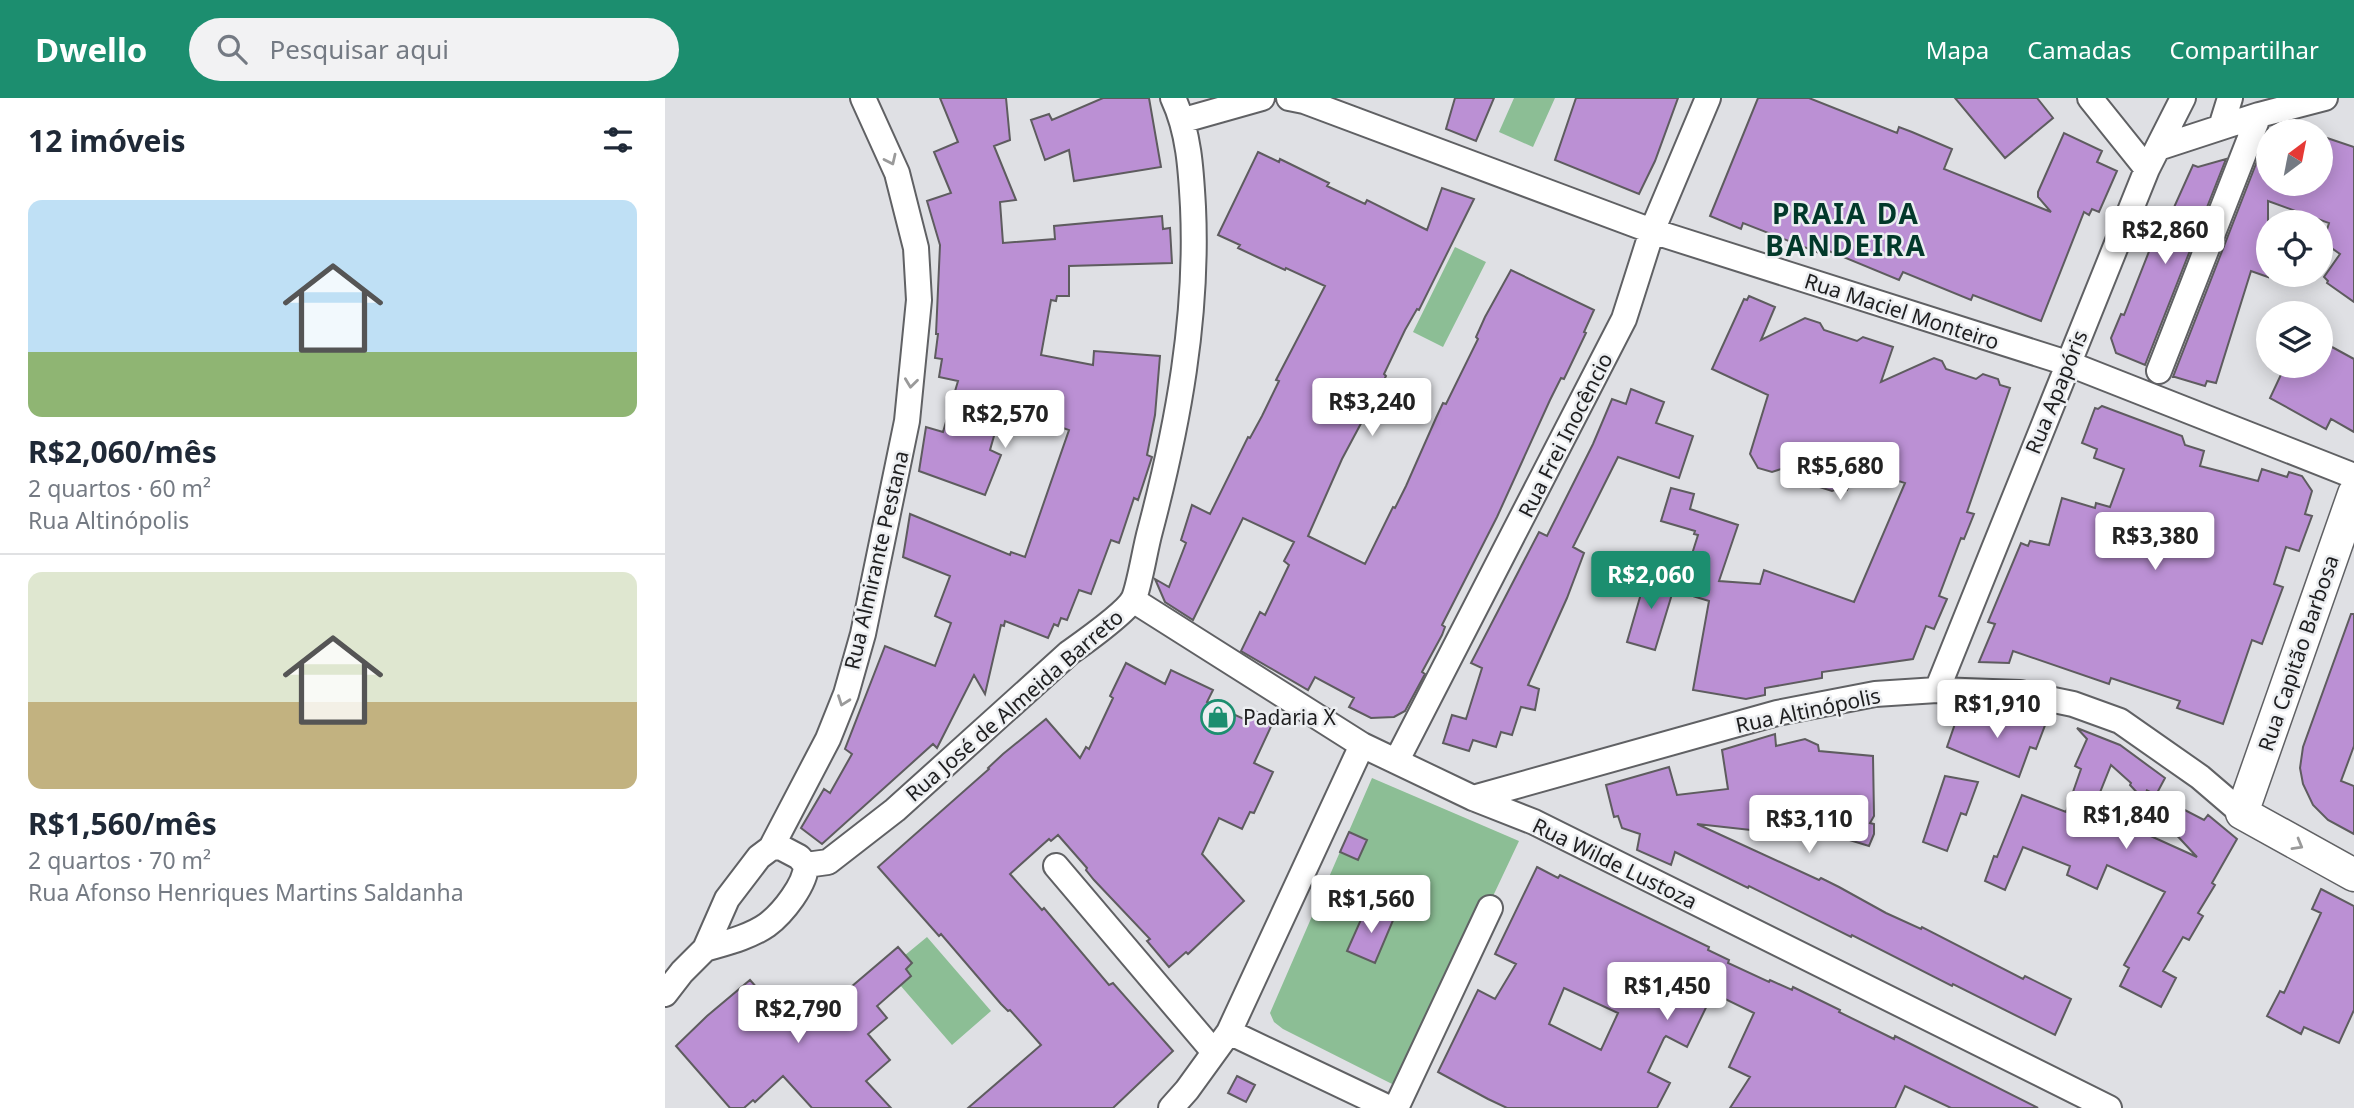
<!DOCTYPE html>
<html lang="pt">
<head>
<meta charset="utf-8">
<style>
  :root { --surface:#fff; --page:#f2f2f3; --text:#1f2937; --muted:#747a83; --line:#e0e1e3; --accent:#1c8e6f }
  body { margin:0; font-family:"Noto Sans",sans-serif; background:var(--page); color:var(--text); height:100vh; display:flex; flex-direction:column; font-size:26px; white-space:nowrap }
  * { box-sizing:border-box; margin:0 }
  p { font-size:23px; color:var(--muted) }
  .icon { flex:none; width:38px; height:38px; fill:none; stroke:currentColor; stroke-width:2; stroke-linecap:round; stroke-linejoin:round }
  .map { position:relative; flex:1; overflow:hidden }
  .side { display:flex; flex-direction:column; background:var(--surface); width:665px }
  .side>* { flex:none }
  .needle { width:46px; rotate:32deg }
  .tools { position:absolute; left:1591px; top:21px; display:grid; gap:14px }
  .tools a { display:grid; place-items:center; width:77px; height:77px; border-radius:50%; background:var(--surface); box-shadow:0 4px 18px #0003; font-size:35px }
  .price { position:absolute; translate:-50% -60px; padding:0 16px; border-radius:7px; background:#fff; color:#222; font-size:23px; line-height:46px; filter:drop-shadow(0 2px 4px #0008) }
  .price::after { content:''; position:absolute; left:50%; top:42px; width:21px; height:16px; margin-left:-10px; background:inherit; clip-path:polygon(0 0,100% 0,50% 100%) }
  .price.selected { background:var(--accent); color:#fff }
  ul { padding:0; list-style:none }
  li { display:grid; align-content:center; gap:14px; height:371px; padding:0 28px }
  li+li { border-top:2px solid var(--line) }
  li span { display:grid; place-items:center; height:217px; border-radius:14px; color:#555 }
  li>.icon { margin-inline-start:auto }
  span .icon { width:126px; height:126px; fill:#fffc; stroke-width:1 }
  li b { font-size:30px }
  h2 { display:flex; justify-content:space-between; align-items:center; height:84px; padding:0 28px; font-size:30px }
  header { display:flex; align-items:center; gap:42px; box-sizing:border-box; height:98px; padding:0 35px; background:var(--accent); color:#fff }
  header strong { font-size:33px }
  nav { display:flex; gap:38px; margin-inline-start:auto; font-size:24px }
  .search { width:490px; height:63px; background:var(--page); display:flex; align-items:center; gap:18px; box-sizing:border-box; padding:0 24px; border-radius:38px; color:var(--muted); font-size:26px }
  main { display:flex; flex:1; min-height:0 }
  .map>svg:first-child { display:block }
  .green { fill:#8cbe95 }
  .building { fill:#bb90d4; stroke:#5e5c5f; stroke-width:2; fill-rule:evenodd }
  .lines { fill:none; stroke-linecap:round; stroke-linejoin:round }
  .minor-casing { stroke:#606164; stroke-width:28 }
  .major-casing { stroke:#606164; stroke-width:35 }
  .minor { stroke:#fff; stroke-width:24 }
  .major { stroke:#fff; stroke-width:32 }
  .oneway { stroke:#9a9a9a }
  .labels { text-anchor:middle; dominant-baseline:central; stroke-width:5; stroke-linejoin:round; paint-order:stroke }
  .street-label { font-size:21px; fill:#1e1e1f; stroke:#eceef1 }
  .poi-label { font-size:21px; fill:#1e1e1f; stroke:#eceef1; text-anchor:start }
  .district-label { font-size:28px; font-weight:bold; letter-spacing:2px; fill:#02392a; stroke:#eceef1 }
</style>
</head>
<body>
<header>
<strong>Dwello</strong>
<div class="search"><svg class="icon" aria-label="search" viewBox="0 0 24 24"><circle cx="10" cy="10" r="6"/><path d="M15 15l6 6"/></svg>Pesquisar aqui</div>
<nav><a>Mapa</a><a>Camadas</a><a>Compartilhar</a></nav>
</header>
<main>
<section class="side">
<h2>12 imóveis<svg class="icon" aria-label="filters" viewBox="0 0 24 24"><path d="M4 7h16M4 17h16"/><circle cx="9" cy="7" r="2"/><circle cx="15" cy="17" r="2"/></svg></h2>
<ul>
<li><span style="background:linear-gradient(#bfe0f5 70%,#8fb573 0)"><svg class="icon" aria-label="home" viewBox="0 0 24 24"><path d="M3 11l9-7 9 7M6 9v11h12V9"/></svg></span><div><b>R$2,060/mês</b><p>2 quartos · 60 m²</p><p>Rua Altinópolis</p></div></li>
<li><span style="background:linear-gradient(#dfe7d0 60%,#c2b280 0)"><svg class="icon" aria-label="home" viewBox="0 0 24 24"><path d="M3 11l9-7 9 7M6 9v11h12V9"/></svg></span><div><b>R$1,560/mês</b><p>2 quartos · 70 m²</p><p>Rua Afonso Henriques Martins Saldanha</p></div></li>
</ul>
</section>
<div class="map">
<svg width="1689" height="1010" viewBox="0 0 1689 1010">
  <rect width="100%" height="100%" fill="#dfe0e4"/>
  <path class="green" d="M849 0H890L868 49 834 34Z
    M790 149 821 164 778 249 748 234Z
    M707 680 854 743 737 991 618 931 609 924 605 915Z
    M262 839 326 913 287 947 222 872Z"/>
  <path class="building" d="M275 0H341L345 42 329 48 351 102 335 104 338 145 390 141 389 128 497 118 498 131 505 130 507 165 404 168V198H392L391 203 386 202 376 257 428 267 429 253 495 258 490 317 482 357 487 359 473 402 469 400 454 445 446 442 426 496 414 492 402 522 396 520 393 528 389 526 383 540 340 523 339 528 336 527 320 596 309 577 272 650 268 646 157 746 136 730 159 691 165 695 187 656 180 651 220 548 270 568 286 525 270 518 285 478 238 459 245 416 345 457 346 454 360 459 404 332 384 325 386 315 339 303 325 352 336 357 320 397 254 373 261 329 278 334 293 283 274 279 277 261 270 260 273 236H271L275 147 262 103 286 95 269 54 293 44Z
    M438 0H484L496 69 409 83 404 52 380 62 366 22 384 16 387 22Z
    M790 0H829L811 43 781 31Z
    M911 0H1013L990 63 974 96 890 62Z
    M1093 0H1144L1232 35 1234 29 1247 34 1287 51 1279 71 1386 114 1373 99V94L1399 35 1437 53 1432 64 1452 73 1434 114 1427 111 1424 117 1419 114 1376 223 1308 197 1306 202 1238 174 1234 182 1164 153 1162 158 1078 125 1076 131 1045 118Z
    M1290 0H1372L1388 20 1340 60Z
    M1603 35V86H1656V38L1689 49V204L1662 185 1663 183 1659 179 1675 156 1658 144 1664 125 1603 103V179L1586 173 1551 285 1542 283 1540 288 1510 279H1508Z
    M593 54 614 64 615 61 664 85 662 88 700 106 702 102 762 132 777 90 809 101 754 212 752 211 740 232 719 276 721 278 716 288 677 361 643 438 700 466 728 409 730 410 741 388 771 320 778 305 781 306 813 241 811 239 820 219 846 172 929 212 919 234 921 235 899 281 896 280 885 302 832 419 777 527 780 529 777 537 757 574 760 576 740 613 729 619 706 620 684 609 689 600 650 579 643 592 576 553 595 514 600 517 624 467 619 463 629 444 578 420 528 522 500 504 490 481 504 489 521 445 516 442 527 407 545 416 583 339 585 340 597 318 614 283 611 282 660 188 621 170 620 172 592 159 573 150 575 147 553 137Z
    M1561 61 1480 267 1451 255 1446 240 1456 216 1459 217 1496 123 1502 125 1528 67 1533 69Z
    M1084 198 1110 209 1096 242 1140 220 1155 225 1159 232 1192 243 1198 239 1228 249 1216 284 1269 260 1277 263 1281 271 1311 281 1318 276 1333 281 1335 287 1345 290 1302 414 1309 416 1299 441 1296 440 1274 498 1282 501 1269 531 1261 528 1248 561 1157 574V580L1100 590V597L1081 601 1028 592 1044 503 1015 494 1033 437 1029 436 1030 433 996 423 1006 390 1029 396 1025 411 1073 427 1054 483 1095 486 1099 472 1189 504 1240 385 1190 369 1182 392 1175 390 1167 393 1151 388 1148 381 1116 371 1107 374 1093 370 1085 356 1103 297 1047 271 1079 201 1082 202Z
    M1656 243 1689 261V334L1666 321 1661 331 1605 300 1620 268H1656Z
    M966 291 999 304 991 325 1028 338 1014 380 953 359 908 449 919 455 902 500 863 587 874 591 870 612 856 609 847 637 836 634 831 649 808 642 804 653 778 645 787 617 801 621 817 570 806 565 874 434 882 438 928 346 947 301 961 306Z
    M1437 308 1517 338 1520 347 1539 353 1535 368 1593 383 1597 371 1622 379 1624 374 1637 378 1647 393 1640 416 1647 418 1634 453 1621 449 1609 486 1618 489 1597 546 1587 542 1558 626 1512 610 1515 603 1446 580 1444 586 1348 553 1344 565 1314 564 1330 526 1323 524 1356 445 1363 448 1365 443 1384 447 1397 400 1430 410 1431 405 1445 409 1459 371 1429 360 1432 351 1417 345 1430 310 1433 311Z
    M982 475 1011 483 990 552 962 544Z
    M1686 516H1689V648L1676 683 1689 688V736L1663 722 1648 707 1638 686 1635 670 1638 649Z
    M461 565 500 586 506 572 548 592 542 604 583 623 588 612 609 622 589 665 608 674 589 715 585 714 577 731 554 720 537 756 579 803 523 856 521 854 504 869 482 843 485 841 429 782 421 772 422 770 393 737 386 743 384 741 345 776 377 812 379 810 444 887 448 885 508 953 448 1010H303L376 947 345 912 343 913 336 906 276 836 274 838 213 769 324 671 323 670 338 656 381 621 415 660 421 649 424 651 448 600 445 598Z
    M1299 616 1342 618 1382 622 1371 651 1365 649 1354 679 1282 649 1292 620Z
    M1412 630 1455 647 1500 680 1491 697 1481 692 1539 722 1543 717 1572 741 1547 785 1550 787 1533 815 1538 818 1524 842 1518 839 1498 873 1511 880 1496 909 1455 888 1464 870 1459 867 1500 794 1442 767 1432 791 1402 777 1405 768 1358 749 1340 792 1320 783 1329 758 1332 759 1357 697 1401 714 1416 671 1410 668 1422 641ZM1446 667 1466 685 1465 687 1532 759 1428 712Z
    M1110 636 1111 648 1140 641 1153 647 1154 653 1208 658 1209 718 1205 725 1209 726V736L1204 748 1152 732 1150 739 1032 726 1154 782 1156 780 1174 789 1221 815 1256 831 1257 829 1358 881 1360 878 1406 901 1390 937 1288 886 1287 888 1187 837 1186 839 1084 788 1083 790 1010 754 1006 767 972 752 975 736 957 730 953 718 949 719 941 687 1004 669 1012 697 1063 691 1057 652Z
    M1280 678 1313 684 1301 717 1296 715 1282 753 1258 744Z
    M684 734 702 742 693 762 675 754Z
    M872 769 893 780 895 777 1044 849 1043 852 1064 862 1063 865 1104 884 1105 882 1127 892 1128 889 1175 912 1174 914 1229 941 1230 938 1373 1010H1286L1240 988 1230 1010H1065L1085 979 1064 969 1089 915 1048 895 1022 949 1001 938 999 940 983 974 1005 985 992 1010H842L823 1001 773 974 813 892 830 901 851 866 830 856ZM899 890 953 915 936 952 884 926Z
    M1656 791 1689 808V912L1674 945 1639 929 1636 936 1602 918 1615 893 1619 895 1656 815 1647 811Z
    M702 808 729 820 710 865 682 853Z
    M233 849 247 865 241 871 246 878 212 908 222 920 203 936 225 962 201 983 226 1010H147L118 978 90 1004 88 1002 79 1010H65L11 948 42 918 85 882 132 935Z
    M572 978 590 987 581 1004 563 995Z"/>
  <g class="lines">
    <g class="minor-casing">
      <path id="minor" d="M624 0 639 3 987 133 1402 265 1689 378
        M1425 0 1482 71
        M519 22 597 0
        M1556 29 1565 0
        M1493 50 1594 17 1660 0
        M1494 273 1594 17
        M468 502 697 647 808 700 869 724 1444 1010
        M1272 592 1482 71 1518 0
        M732 662 959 221 987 133 1043 0
        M808 700 1112 615 1210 596 1272 592 1355 595 1408 606 1455 623 1535 679 1577 715
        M106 750 163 641 181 596 198 536 242 323 254 202 251 150 232 75 198 0
        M141 767 163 764 230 712 404 555C418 545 462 514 469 500 475 485 480 451 485 433 513 327 533 219 528 109 526 72 524 34 508 0
        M391 768 549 954
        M0 896 17 874 40 851 62 801 94 759 106 750 115 749 134 759 141 767C141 786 118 815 102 827 85 839 60 845 40 851
        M564 934 724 1010
        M506 1010 522 992 564 934 697 647
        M731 1010 825 810"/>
    </g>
    <g class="major-casing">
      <path id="major" d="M1689 396 1577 715 1689 777"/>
    </g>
    <use href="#minor" class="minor"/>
    <use href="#major" class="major"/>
  </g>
  <defs><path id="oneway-chevron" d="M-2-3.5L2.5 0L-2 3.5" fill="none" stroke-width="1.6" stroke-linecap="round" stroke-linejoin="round" transform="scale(1.75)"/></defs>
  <g class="oneway">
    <use href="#oneway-chevron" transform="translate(226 62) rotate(65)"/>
    <use href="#oneway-chevron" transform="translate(246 285) rotate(97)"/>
    <use href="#oneway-chevron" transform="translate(178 603) rotate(110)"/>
    <use href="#oneway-chevron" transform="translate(1633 747) rotate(30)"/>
  </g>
  <defs>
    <g id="shop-ring" transform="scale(1.75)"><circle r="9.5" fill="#eceef1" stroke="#1c8e6f" stroke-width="1.5"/><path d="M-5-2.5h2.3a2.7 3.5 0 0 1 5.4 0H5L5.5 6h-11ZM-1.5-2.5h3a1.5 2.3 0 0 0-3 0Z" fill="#1c8e6f"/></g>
  </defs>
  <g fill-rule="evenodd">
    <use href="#shop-ring" x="553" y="619"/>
  </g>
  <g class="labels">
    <g class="street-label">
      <text transform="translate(1237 213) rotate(18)">Rua Maciel Monteiro</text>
      <text transform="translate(1391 294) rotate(-68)">Rua Apapóris</text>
      <text transform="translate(900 337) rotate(-63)">Rua Frei Inocêncio</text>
      <text transform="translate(211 462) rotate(-77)">Rua Almirante Pestana</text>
      <text transform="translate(1633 555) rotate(-71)">Rua Capitão Barbosa</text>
      <text transform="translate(349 607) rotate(-41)">Rua José de Almeida Barreto</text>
      <text transform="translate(1143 612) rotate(-12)">Rua Altinópolis</text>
      <text transform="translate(950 765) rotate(26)">Rua Wilde Lustoza</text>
    </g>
    <g class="poi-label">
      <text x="578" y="619">Padaria X</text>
    </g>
    <g class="district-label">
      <text x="1181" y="115">PRAIA DA<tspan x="1181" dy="32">BANDEIRA</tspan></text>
    </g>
  </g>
</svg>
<div class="tools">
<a><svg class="needle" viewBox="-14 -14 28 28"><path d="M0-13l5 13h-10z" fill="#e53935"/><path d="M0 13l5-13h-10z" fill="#747a83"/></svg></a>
<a><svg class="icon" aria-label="locate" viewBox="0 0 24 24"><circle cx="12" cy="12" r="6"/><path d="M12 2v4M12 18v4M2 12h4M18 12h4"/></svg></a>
<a><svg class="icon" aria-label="layers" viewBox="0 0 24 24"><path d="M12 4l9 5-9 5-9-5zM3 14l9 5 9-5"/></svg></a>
</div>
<b class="price" style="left:1500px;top:168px">R$2,860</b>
<b class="price" style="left:707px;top:340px">R$3,240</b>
<b class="price" style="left:340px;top:352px">R$2,570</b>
<b class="price" style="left:1175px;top:404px">R$5,680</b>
<b class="price" style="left:1490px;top:474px">R$3,380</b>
<b class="price selected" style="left:986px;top:513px">R$2,060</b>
<b class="price" style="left:1332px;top:642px">R$1,910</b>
<b class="price" style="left:1461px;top:753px">R$1,840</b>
<b class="price" style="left:1144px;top:757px">R$3,110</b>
<b class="price" style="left:706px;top:837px">R$1,560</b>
<b class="price" style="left:1002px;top:924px">R$1,450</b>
<b class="price" style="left:133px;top:947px">R$2,790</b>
</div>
</main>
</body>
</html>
